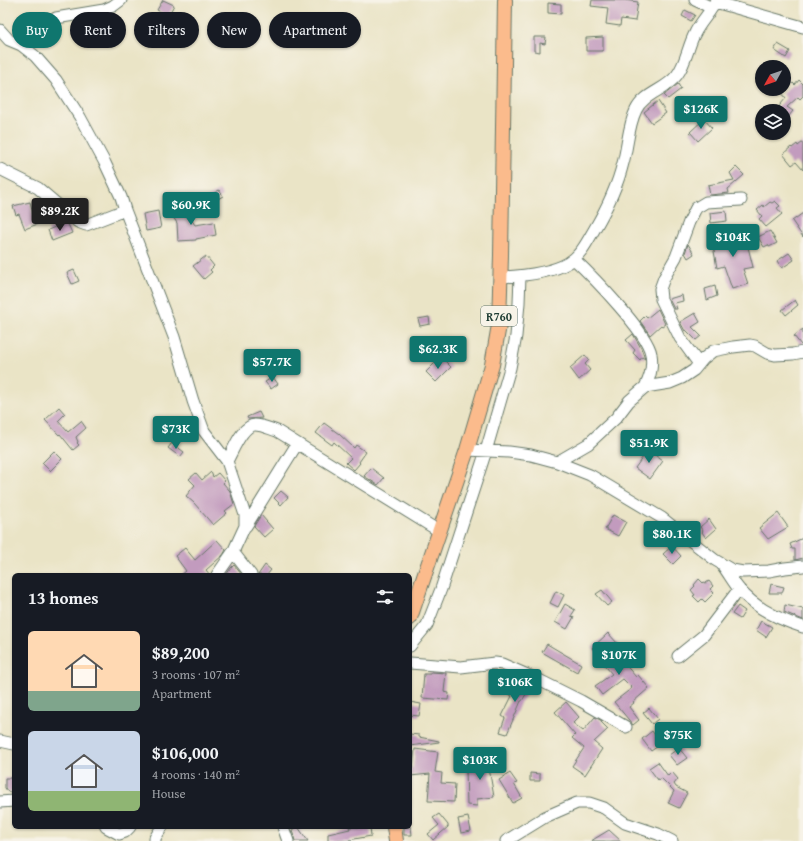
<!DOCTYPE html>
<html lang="en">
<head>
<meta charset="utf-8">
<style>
  :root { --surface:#171b24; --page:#242831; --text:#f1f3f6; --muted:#9ea1a6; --accent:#0f766e }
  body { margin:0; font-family:"Gentium Book Plus",serif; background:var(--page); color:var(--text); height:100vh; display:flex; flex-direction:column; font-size:15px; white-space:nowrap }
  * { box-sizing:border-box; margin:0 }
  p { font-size:13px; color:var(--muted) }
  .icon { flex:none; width:22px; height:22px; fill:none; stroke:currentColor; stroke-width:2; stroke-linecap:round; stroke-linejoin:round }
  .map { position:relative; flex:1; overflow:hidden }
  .side { position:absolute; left:12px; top:573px; width:400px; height:256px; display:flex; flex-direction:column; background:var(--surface); border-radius:6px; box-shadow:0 1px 3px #0004 }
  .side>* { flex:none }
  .guide { position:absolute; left:12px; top:12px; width:400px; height:36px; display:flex; gap:8px }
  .needle { width:26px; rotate:230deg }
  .fabs { position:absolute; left:755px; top:60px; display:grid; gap:8px }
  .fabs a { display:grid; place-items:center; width:36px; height:36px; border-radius:50%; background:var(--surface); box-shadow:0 1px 3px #0004; font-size:20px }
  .price { position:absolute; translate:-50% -34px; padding:0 9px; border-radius:4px; background:var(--accent); color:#fff; font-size:13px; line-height:26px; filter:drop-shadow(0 1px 2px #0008) }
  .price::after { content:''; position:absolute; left:50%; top:24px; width:12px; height:9px; margin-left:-6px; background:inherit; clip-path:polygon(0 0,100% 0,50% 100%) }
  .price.active { background:#222; color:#fff }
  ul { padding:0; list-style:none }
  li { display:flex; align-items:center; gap:12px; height:100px; padding:0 16px }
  li span { display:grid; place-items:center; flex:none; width:112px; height:80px; border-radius:6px; color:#555 }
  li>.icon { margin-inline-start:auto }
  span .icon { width:48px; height:48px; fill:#fffc; stroke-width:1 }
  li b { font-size:17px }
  h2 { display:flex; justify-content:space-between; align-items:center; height:48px; padding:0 16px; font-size:17px }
  .tag { padding:0 14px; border-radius:18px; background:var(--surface); box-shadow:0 1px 3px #0004; font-size:14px; line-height:36px }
  .tag.active { background:var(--accent); color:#fff }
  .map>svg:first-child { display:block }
  .building { fill:#c29bbe }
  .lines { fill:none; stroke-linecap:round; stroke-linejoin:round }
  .minor-casing { stroke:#667767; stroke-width:13 }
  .major-casing { stroke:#667767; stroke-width:16 }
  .minor { stroke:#fff; stroke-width:11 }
  .major { stroke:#fbbb8c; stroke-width:14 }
  .labels { text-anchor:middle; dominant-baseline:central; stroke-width:3; stroke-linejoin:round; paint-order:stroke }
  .shield { fill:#f7f3e8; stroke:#60746a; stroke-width:1 }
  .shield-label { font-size:12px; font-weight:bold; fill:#1f3d34 }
</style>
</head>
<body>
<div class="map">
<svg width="803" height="841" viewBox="0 0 803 841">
  <rect width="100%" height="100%" fill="#f7f3e8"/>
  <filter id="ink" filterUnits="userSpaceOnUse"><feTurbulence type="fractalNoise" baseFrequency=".025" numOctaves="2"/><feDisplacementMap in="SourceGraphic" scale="8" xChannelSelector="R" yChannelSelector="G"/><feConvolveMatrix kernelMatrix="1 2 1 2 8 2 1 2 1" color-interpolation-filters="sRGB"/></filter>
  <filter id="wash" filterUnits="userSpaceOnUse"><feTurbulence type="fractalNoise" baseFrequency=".012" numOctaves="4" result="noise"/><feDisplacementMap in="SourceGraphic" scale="16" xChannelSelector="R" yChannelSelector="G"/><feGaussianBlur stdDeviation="0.9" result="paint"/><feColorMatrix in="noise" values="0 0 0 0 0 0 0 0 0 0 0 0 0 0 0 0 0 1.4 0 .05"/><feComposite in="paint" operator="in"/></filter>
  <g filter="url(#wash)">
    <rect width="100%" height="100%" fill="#eae4c6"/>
    <g id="blocks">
      <path class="building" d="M163 0 174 5 168 16 157 10Z
        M592 0H624L638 2 635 21 621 19 620 26 606 24 608 8 591 6Z
        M548 3 561 4V14L548 13Z
        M685 10 695 15 691 21 682 16Z
        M534 37H546L545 44 540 43V52L534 51Z
        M603 37V51H586V38Z
        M778 44 790 51 786 58 774 50Z
        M799 80 803 84V96L800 99 798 97 787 107 793 111 784 122V111H775L786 98 782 93 793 83 795 85Z
        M678 84 681 89 668 99 664 95Z
        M658 101 666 113 652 123 644 112Z
        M704 119 712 128 698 141 690 132Z
        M803 142V170L796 162 792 165 783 154 791 147 792 148 797 144 798 146Z
        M736 167 744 175 728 189 729 193 710 195 708 185 734 180 730 173Z
        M219 190 223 196 209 204 205 199Z
        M775 201 780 206 777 208 782 214 766 227 759 219 762 216 757 210 763 205 764 207 770 202 772 203Z
        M30 202 34 217 37 215 40 223 25 229 19 214 16 215 13 206Z
        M181 204 195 225 214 222 216 235 196 239V240L178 241 177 223 169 211Z
        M158 211 161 228 146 231 143 214Z
        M726 211 727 221 711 223 710 213Z
        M803 213V237L792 221Z
        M67 222 72 233 52 241 48 230Z
        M770 231 777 243 769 247 768 245 764 247 758 237Z
        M742 233V236L745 235 753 267 743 269 748 284 732 289 724 266 717 268 712 240Z
        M688 244 694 254 688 258 685 253Z
        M789 253 794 260 782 268 777 261Z
        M206 256 214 266 210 270 212 272 204 279 193 266Z
        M74 270 79 281 72 284 67 273Z
        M715 286 717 296 707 300 705 289Z
        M682 295 683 301 675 303 677 309H674L669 299Z
        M795 300 798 305 786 315 782 310Z
        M658 309 665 324 662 326 661 325 650 335 640 321 645 316 647 318Z
        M695 313 700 322 692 327 701 336 696 340 686 330 685 331 680 322Z
        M429 317 430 324 420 326 418 319Z
        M803 329V345H801L794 336Z
        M633 334 641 348 645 359 642 357 640 360 633 353 635 350 626 340Z
        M585 355 589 360 585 364 590 370 579 380 570 368Z
        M441 357 451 367 436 382 426 372Z
        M273 377 278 384 271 389 265 382Z
        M59 407 65 414 58 421 68 432 81 421 86 428 76 437 78 442 77 443 79 445 73 450 60 434 59 435 45 420Z
        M259 412 262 418 248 419 247 417Z
        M324 423 339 434 354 448 356 445 366 452 359 462 360 463 354 470 346 463 351 458 334 442 332 445 316 433Z
        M172 443 184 452 180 457 168 448Z
        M648 450 663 461 650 479 635 468Z
        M54 451 62 459 50 471 42 463Z
        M371 468 384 478 378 485 364 476Z
        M211 472 213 477 218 473 225 481 223 483 230 491 234 504 225 511 227 513 213 525 194 503 186 496 195 485 189 479 196 473 202 480Z
        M281 491 288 497 281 505 274 498Z
        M778 513 788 527 768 539 759 528Z
        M261 515 273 529 264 537 254 526Z
        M613 515 626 522 618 536 605 529Z
        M709 519 716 529 706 538 702 532 703 531 700 527Z
        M803 538V558L795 560V549H792L790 544Z
        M217 540 226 550 223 555 206 570 210 575H181L186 571 175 556 185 548 195 560Z
        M672 546 681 556 673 564 663 554Z
        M234 565 242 575H226L231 568Z
        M265 565 271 570 267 575H258Z
        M699 579 703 583 704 582 706 583 709 581 713 586 710 589 714 593 705 602 702 599 699 602 693 596 695 595 691 590 695 586 694 585Z
        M771 584 784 587 782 593H769Z
        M602 590 612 602 607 606 596 594Z
        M556 591 564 595 558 607 550 603Z
        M565 604 575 610 571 616 574 617 567 629 555 622Z
        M785 605 803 609V620L784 612Z
        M738 606 745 611 740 619 732 614Z
        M761 621 772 627 766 637 756 630Z
        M608 633 618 644 616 647 626 660 623 662 636 677 638 675 649 688 633 702 634 703 629 707 639 720 633 725 614 702 632 688 623 679 602 695 595 686 612 674 601 661 603 660 592 648Z
        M547 644 581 664 577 672 542 652Z
        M431 672 446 673 444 692 449 693 448 700 422 698 424 674H430Z
        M518 678 532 684 522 701H521L507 734 500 732 505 718 502 716 512 696 509 694Z
        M410 702 421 704 419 716 410 715Z
        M566 702 579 717 573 723 583 731 595 717 602 721 601 722 608 729 594 742 602 749 585 775 572 766 584 748 572 738 575 735 555 712Z
        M649 708 658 719 652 724 643 713Z
        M652 731 661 744 651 751 642 739Z
        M410 734 419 735V737L439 741V742L410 746Z
        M679 748 687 758 677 765 669 755Z
        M415 749 438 752 435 772 442 773 441 783 455 784 454 802 428 801 430 774 410 776V768H413Z
        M492 750 496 763 490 765 488 762 494 797 477 799V806L467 805 466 769 485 770 480 754Z
        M658 762 668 776 672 772 678 779 674 784 676 787 687 793 679 808 668 803 674 791 661 778 658 780 649 768Z
        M510 773 517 783 514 784 522 798 513 803 499 780Z
        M530 773 540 774V781H530Z
        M5 778H14V793L8 792 5 788Z
        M439 814 448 825V827L433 840 428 834 439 825 433 818Z
        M468 817 471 831 461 833 458 819Z
        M296 827H298L308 841H295L292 830Z
        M349 827H370L371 836 349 840 350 841H328V834L350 829Z
        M404 827H411L412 835H404Z
        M609 830 621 841H591Z"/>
    </g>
  </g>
  <g filter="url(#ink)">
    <use href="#blocks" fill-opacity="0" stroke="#667767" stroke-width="1"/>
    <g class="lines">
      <g class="minor-casing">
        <path id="minor" d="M695 0 712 8
          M715 2 803 27
          M0 30 9 40 21 45 35 56 56 80 80 117 105 163 121 197 125 210 174 337 193 401 204 431 227 461 245 515V526L233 552 217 575
          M21 45 56 18 104 10 113 6 121 0
          M0 169 38 188 78 222 86 225 125 210
          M574 259C591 275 648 333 651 354 653 366 651 376 645 387
          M501 277C521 276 551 273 568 263 581 255 587 242 594 230 607 208 617 188 623 163 628 146 628 126 636 110 644 93 666 90 677 75 686 63 688 46 695 33 700 22 712 11 716 0
          M699 364 680 338 661 299 660 289 664 278 676 257 689 222 696 208 706 202 741 200
          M467 450 509 452 531 455 557 462 590 475 662 518 715 560 732 570 743 572 769 571 785 568 803 566
          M227 461C233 451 242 425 255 425 262 425 270 429 277 431L439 531
          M557 462 588 444 616 418 629 401 645 387 670 383 682 378 694 370 703 359 713 351 733 347 750 345 755 346 767 353 775 355 793 354 803 352
          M246 526 297 444
          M233 552 251 575
          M723 566C729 574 733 582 739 589 755 608 780 620 803 627
          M410 646 427 625 441 589 486 451 510 368 516 336 519 303 520 276
          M678 656 704 635 739 589
          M410 663 461 667 486 664 495 663 502 664 539 680 581 701 626 727
          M0 741 14 744
          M0 802 14 801
          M106 827 119 834 125 832 130 827
          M283 827 288 841
          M155 841V838L162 827
          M506 841 545 817 577 803H589L604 808 625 823 658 834 672 841"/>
      </g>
      <g class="major-casing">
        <path id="major" d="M410 618 467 450 492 365 499 325 501 255 505 0
          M394 827 396 841"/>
      </g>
      <use href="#minor" class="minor"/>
      <use href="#major" class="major"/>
    </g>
  </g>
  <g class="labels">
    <rect class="shield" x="481" y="306" width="36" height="20" rx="3"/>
    <g class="shield-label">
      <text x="499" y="316">R760</text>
    </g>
  </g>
</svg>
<div class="fabs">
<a><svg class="needle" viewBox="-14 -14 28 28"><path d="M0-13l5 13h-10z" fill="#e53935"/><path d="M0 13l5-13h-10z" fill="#9ea1a6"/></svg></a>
<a><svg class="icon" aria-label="layers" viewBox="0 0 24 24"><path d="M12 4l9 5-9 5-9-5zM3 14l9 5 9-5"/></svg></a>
</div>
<b class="price" style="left:701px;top:130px">$126K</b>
<b class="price" style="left:191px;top:226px">$60.9K</b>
<b class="price active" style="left:60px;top:232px">$89.2K</b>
<b class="price" style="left:733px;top:258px">$104K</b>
<b class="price" style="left:438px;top:370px">$62.3K</b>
<b class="price" style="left:272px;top:383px">$57.7K</b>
<b class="price" style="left:176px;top:450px">$73K</b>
<b class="price" style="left:649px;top:464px">$51.9K</b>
<b class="price" style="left:672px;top:555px">$80.1K</b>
<b class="price" style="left:619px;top:676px">$107K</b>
<b class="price" style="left:515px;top:703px">$106K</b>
<b class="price" style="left:678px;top:756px">$75K</b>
<b class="price" style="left:480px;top:781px">$103K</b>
<div class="guide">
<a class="tag active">Buy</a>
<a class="tag">Rent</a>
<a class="tag">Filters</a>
<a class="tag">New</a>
<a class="tag">Apartment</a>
</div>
<section class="side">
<h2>13 homes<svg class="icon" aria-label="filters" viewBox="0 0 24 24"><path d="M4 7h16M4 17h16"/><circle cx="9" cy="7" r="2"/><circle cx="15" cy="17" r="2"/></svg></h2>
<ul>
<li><span style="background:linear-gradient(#ffd9b3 75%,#7fa58c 0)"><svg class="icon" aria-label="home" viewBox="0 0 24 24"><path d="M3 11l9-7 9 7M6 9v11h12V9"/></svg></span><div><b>$89,200</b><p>3 rooms · 107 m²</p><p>Apartment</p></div></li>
<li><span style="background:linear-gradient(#c9d6e8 75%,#8fb573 0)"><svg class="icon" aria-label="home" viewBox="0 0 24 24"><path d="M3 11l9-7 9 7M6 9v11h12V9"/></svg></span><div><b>$106,000</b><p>4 rooms · 140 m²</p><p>House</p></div></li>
</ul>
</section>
</div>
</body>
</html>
